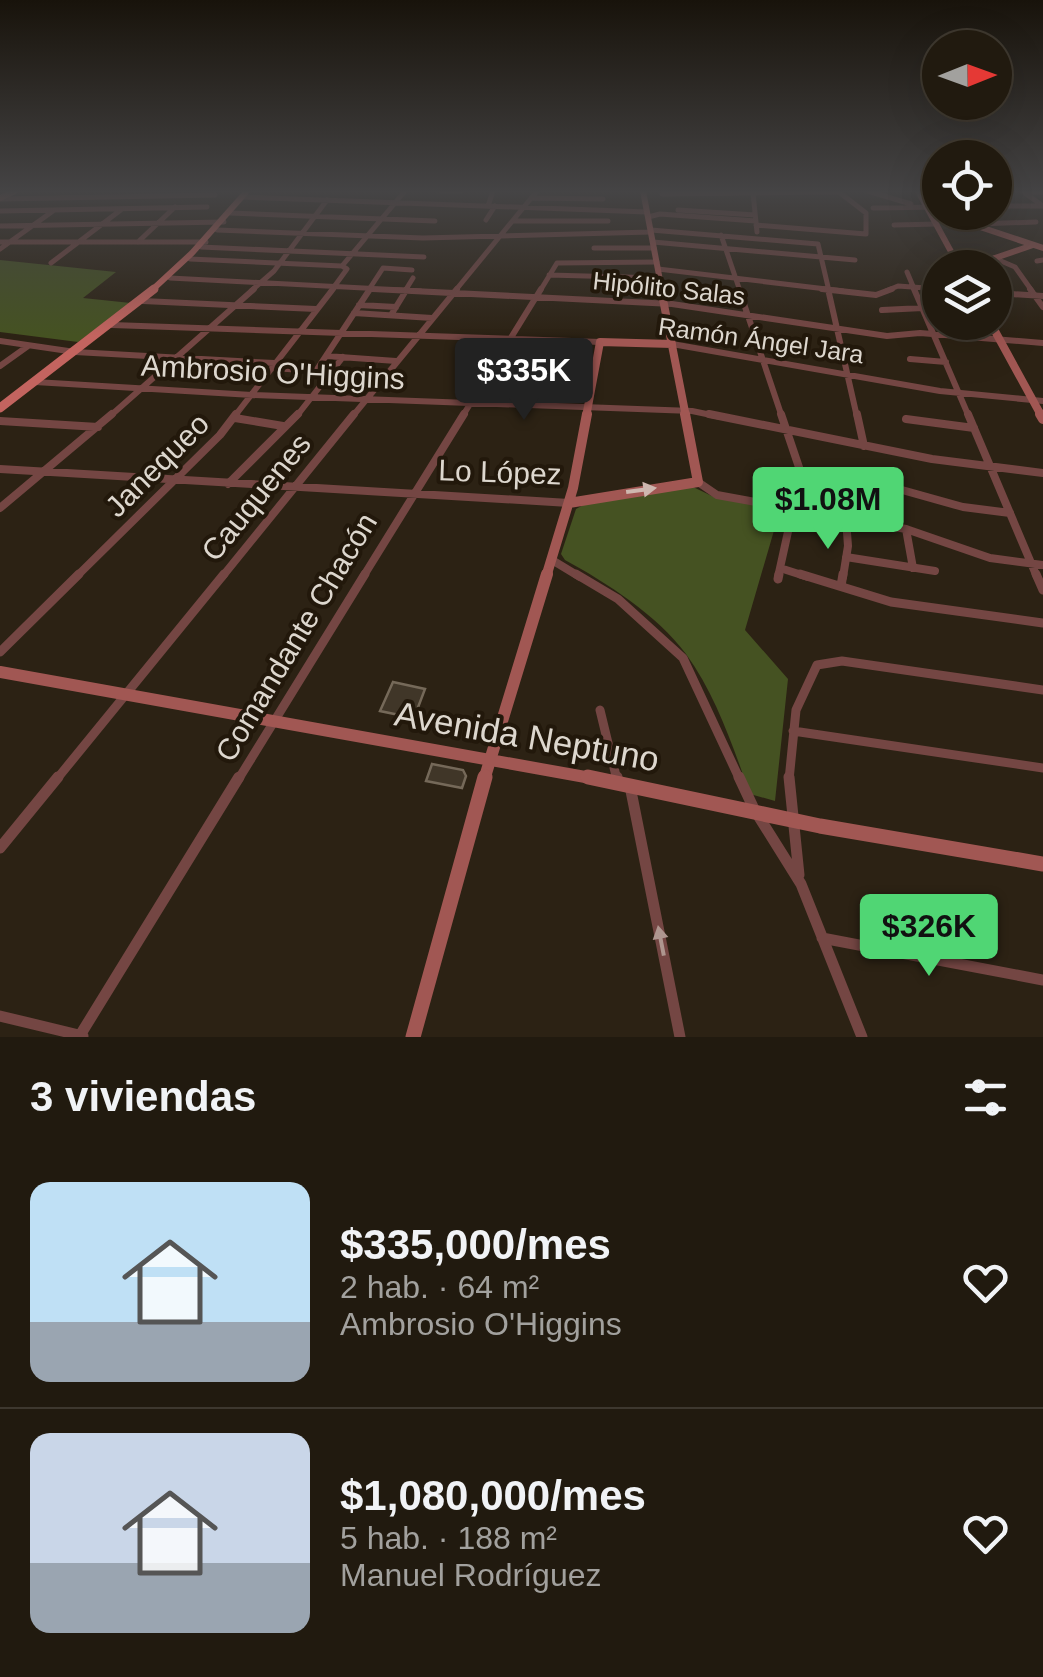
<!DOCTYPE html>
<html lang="es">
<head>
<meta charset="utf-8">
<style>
  :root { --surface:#211a0f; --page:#2d271d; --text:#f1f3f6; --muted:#a2a19e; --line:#3e382f; --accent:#50d674 }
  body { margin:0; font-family:Arial,sans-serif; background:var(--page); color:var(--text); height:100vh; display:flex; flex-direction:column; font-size:38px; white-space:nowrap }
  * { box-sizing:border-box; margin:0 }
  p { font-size:32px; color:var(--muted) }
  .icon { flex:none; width:55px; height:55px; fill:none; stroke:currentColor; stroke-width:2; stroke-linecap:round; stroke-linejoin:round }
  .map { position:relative; height:1037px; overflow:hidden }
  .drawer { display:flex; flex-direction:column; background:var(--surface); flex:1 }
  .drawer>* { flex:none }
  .needle { width:65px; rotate:89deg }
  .fabs { position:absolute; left:922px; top:30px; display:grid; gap:20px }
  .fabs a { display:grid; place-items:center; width:90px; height:90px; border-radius:50%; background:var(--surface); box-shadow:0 10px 40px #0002,0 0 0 2px var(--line); font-size:50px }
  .price { position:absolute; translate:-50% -85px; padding:0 22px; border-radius:10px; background:var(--accent); color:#111; font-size:32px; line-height:65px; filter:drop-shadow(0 2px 5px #0008) }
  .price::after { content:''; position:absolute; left:50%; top:60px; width:30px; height:22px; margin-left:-15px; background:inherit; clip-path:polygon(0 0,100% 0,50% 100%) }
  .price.on { background:#222; color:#fff }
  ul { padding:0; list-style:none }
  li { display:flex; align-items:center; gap:30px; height:250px; padding:0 30px }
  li+li { border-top:2px solid var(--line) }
  li span { display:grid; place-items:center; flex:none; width:280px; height:200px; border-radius:20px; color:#555 }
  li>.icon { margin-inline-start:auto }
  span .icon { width:120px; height:120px; fill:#fffc; stroke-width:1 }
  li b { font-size:42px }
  h2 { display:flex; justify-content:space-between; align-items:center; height:120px; padding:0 30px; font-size:42px }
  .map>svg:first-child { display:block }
  .green { fill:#455222 }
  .building { fill:#403628; stroke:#756959; stroke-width:2.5 }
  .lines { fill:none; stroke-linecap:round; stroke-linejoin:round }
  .street-far4 { stroke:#744643; stroke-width:5 }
  .street-far3 { stroke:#744643; stroke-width:6 }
  .street-far2 { stroke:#744643; stroke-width:8 }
  .street-far1 { stroke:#744643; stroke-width:9 }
  .street { stroke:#744643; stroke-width:11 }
  .secondary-far4 { stroke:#a15753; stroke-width:6 }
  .secondary-far3 { stroke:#a15753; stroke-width:8 }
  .secondary-far2 { stroke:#a15753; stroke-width:10 }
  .secondary-far1 { stroke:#a15753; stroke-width:12 }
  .secondary { stroke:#a15753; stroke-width:15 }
  .primary-far1 { stroke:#c3645f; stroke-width:6 }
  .primary { stroke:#c3645f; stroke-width:9 }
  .oneway { fill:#ceb7af }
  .oneway2 { fill:#ae968f }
  .labels { text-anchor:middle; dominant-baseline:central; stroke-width:8; stroke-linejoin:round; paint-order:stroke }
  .far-street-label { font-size:25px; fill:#ddd7ce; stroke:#22180b }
  .street-label { font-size:30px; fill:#ddd7ce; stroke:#22180b }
  .near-street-label { font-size:35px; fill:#ddd7ce; stroke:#22180b }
</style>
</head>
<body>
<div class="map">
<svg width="1043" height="1037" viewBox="0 0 1043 1037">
  <rect width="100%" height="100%" fill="#2c2214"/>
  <path class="green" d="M0 260 116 272 83 298 131 303 78 342 0 332Z
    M691 486 714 497 780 510 745 630 788 679 775 801 750 794C733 747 716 695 686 654 657 615 607 583 565 560L561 554 576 509 587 503Z"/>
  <path class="building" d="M393 682 425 689 414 718 380 711Z
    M432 764 463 770 466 776 462 788 426 781Z"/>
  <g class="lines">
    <path class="street-far4" d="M441 191H461
      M868 191 911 204
      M1022 191 1043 206
      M1024 192H1043
      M753 193 757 232
      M919 193H940
      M662 194 839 192 866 213V234L756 225
      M243 197 647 212
      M531 198 603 199
      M0 199 215 195
      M488 206 493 191
      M995 206H1043
      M873 208 940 207
      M678 210 755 215
      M0 211 207 207
      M230 213 435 221
      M648 217 660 214 756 221
      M486 220 495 206
      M513 221H608
      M977 224 1036 222
      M894 225 937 224
      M0 226 224 222
      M217 230 423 238 651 232
      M651 230 818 244 829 291
      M721 235 740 291
      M0 242H206
      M138 242 175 207
      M653 242 855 260
      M201 247 424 257
      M594 248H654
      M0 249 53 211
      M994 258 1015 267 1032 291
      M190 259 342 266
      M1037 261 1043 260
      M51 263 122 209
      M658 269 843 291
      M907 272 915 291
      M549 275 660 278
      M170 278 421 291
      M251 291 274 271 327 200
      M331 291 347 269 342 266 405 191
      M368 291 383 268 412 270
      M405 291 413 278
      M455 291 537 191
      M540 291 557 263 657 262
      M886 291 898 286 940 289"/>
    <path class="street-far3" d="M373 289 672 304 887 336 920 333 1043 343
      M739 289 782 417
      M822 289 876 295 892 289
      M828 289 857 417
      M914 289 969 417
      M933 289H940
      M1030 289 1043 307
      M995 293 1043 296
      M143 301 316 309
      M359 305 396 307
      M882 310 923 308
      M354 313 432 318
      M391 315 407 289
      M112 325 600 342
      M0 341 75 352 274 363
      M672 344 940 391 1043 401
      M326 356 396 361
      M910 359 946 362
      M0 366 28 346
      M272 368 333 372
      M316 371 370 289
      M35 382 252 395 692 411 721 417
      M109 417 254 289
      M234 417 333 289
      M296 417 343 357
      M352 417 457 289
      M462 417 541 289"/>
    <path class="street-far2" d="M709 414 932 459 1043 473
      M781 414 805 485
      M857 414 864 446
      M968 414 1037 577
      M235 418 283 426
      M906 419 974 428
      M0 421 98 427
      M0 469 569 503
      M698 482 717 495 906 529 990 558 1043 565
      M228 484 298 414
      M902 490 963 507 1010 513
      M0 508 112 414
      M906 529 913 568
      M846 557 935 571
      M552 560 580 577
      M780 568 808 577
      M76 577 220 435 236 414
      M222 577 354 414
      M363 577 464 414
      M778 577 793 509
      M843 577 848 546 846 519"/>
    <path class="street-far1" d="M576 574 618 599 683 658 740 780
      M800 574 891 602 1043 623
      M1036 574 1043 590
      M778 579 779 574
      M841 586 843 574
      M0 652 79 574
      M600 710 617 780
      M793 731 1043 768
      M56 780 224 574
      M238 780 365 574
      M789 780 796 710 817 665 842 661 1043 690"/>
    <path class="street" d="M617 777 618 783
      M739 777 754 809 801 884 862 1037
      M789 777 799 875
      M630 786 680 1037
      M0 848 58 777
      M822 938 1043 980
      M0 1016 83 1036
      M79 1037 239 777"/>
    <path class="secondary-far4" d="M643 191 662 291
      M918 191 960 268
      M0 198 15 191
      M929 210 1043 248
      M966 268 1033 245"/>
    <path class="secondary-far3" d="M661 289 686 417
      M990 322 1042 417
      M586 417 600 342 672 344"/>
    <path class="secondary-far2" d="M1040 414 1043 419
      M569 503 698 482 685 414
      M546 577 573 488 587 414"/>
    <path class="secondary-far1" d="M0 672 602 780
      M484 780 547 574"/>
    <path class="secondary" d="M588 777 820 826 1043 864
      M413 1037 485 777"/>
    <path class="primary-far1" d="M151 291 192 253 247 191"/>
    <path class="primary" d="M0 408 154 289"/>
  </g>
  <defs><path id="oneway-solid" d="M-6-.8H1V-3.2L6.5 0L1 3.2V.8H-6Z" transform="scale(2.5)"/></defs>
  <use class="oneway" href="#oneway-solid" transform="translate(641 490) rotate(-8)"/>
  <use class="oneway2" href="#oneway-solid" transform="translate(661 941) rotate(-101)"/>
  <linearGradient id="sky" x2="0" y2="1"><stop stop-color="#18130b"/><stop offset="0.57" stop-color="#454445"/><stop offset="1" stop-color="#454445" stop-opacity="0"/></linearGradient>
  <rect width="1043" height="336" fill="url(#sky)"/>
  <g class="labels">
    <g class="far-street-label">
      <text transform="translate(669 288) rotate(6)">Hipólito Salas</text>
      <text transform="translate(761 340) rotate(8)">Ramón Ángel Jara</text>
    </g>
    <g class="street-label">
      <text transform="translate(273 372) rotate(3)">Ambrosio O'Higgins</text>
      <text transform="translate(157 465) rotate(-45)">Janequeo</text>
      <text transform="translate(500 472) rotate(2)">Lo López</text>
      <text transform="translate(256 497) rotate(-51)">Cauquenes</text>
      <text transform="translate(296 637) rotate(-59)">Comandante Chacón</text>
    </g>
    <g class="near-street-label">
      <text transform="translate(527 736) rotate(10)">Avenida Neptuno</text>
    </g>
  </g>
</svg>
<div class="fabs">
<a><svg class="needle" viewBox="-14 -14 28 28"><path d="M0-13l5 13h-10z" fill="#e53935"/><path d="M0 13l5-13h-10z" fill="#a2a19e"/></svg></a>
<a><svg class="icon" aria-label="locate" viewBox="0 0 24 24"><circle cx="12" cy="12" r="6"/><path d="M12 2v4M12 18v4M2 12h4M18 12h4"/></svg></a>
<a><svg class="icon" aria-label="layers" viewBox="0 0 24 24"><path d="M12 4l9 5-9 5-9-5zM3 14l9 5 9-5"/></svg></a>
</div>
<b class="price on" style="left:524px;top:423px">$335K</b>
<b class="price" style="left:828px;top:552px">$1.08M</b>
<b class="price" style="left:929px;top:979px">$326K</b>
</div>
<section class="drawer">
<h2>3 viviendas<svg class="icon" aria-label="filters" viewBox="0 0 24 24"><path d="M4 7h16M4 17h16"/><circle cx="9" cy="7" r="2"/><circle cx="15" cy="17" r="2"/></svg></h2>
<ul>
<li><span style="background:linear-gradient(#bfe0f5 70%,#9aa5b1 0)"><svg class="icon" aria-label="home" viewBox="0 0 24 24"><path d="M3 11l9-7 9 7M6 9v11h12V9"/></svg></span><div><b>$335,000/mes</b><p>2 hab. · 64 m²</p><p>Ambrosio O'Higgins</p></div><svg class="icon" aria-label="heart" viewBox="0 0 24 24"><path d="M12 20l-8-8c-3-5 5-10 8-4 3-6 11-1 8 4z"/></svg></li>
<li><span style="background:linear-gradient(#c9d6e8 65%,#9aa5b1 0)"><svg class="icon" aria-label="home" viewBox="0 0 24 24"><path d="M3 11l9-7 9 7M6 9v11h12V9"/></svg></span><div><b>$1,080,000/mes</b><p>5 hab. · 188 m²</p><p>Manuel Rodríguez</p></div><svg class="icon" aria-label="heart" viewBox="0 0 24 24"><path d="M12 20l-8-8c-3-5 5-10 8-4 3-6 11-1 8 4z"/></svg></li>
</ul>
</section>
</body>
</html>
